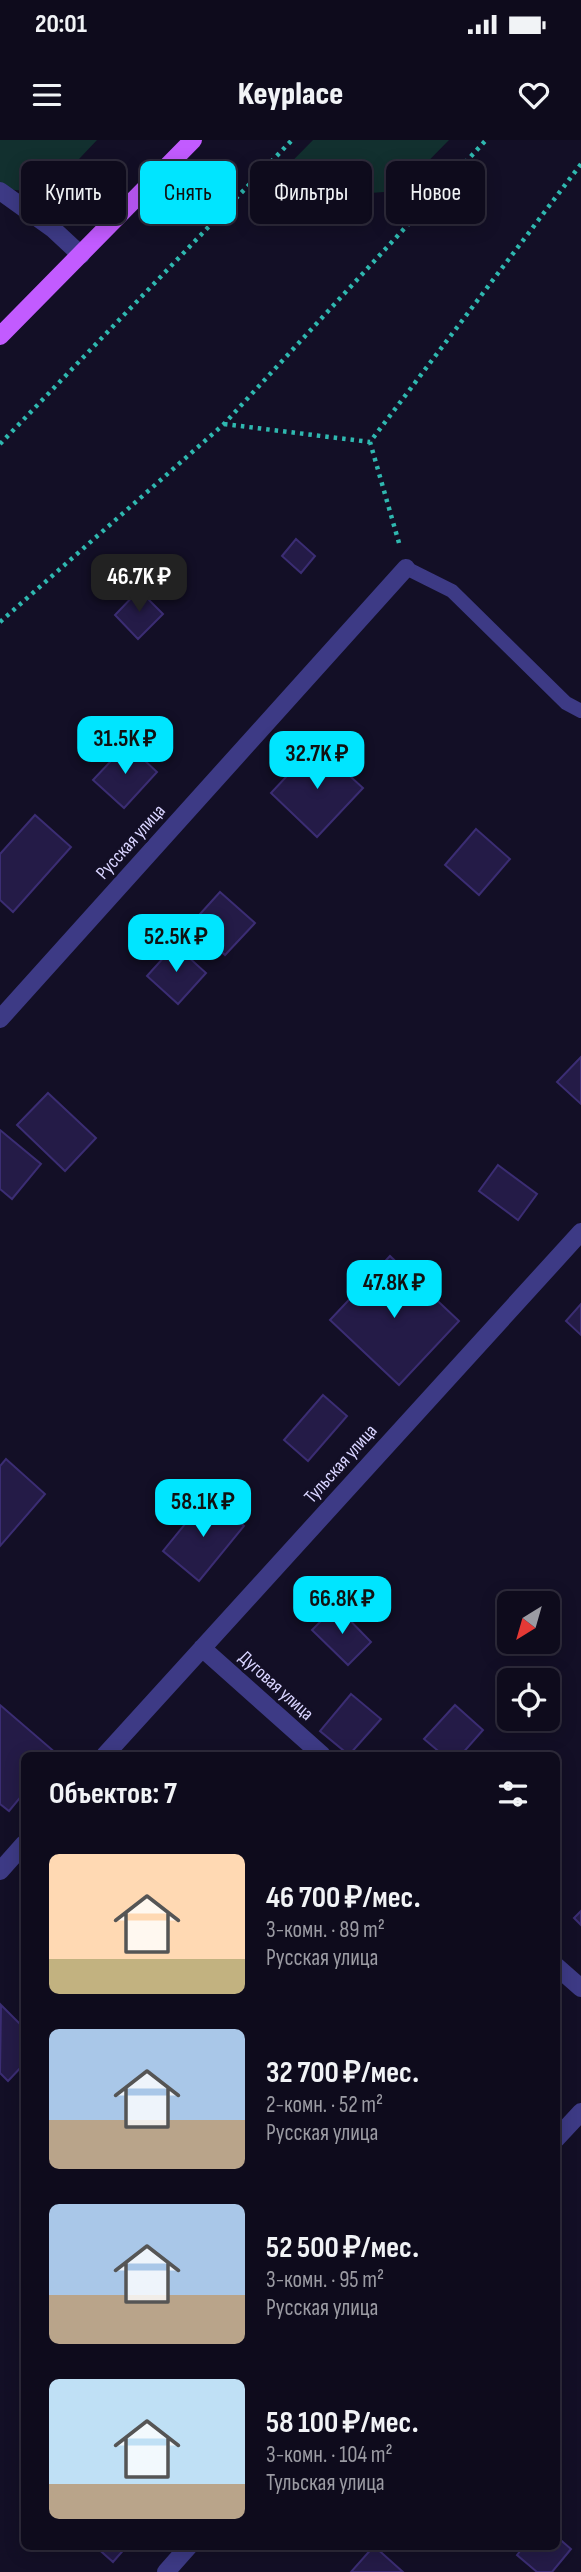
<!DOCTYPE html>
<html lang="ru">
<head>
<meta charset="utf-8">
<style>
  :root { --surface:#0e0b1c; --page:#1c1929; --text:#f1f3f6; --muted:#9b9ba3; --line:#2e2b3b; --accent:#00e5ff }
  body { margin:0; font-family:"Sofia Sans Condensed",sans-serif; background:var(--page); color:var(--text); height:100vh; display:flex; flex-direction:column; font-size:26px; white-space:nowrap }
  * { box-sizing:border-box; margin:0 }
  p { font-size:23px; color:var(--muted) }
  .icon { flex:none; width:38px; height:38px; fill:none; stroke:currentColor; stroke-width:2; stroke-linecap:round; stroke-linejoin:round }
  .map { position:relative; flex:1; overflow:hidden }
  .details { position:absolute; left:21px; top:1612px; width:539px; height:798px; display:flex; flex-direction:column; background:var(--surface); border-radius:10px; box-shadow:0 4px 18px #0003,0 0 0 2px var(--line) }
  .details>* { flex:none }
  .guide { position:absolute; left:21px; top:21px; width:539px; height:63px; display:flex; gap:14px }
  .needle { width:46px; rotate:217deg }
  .controls { position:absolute; left:497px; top:1451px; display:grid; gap:14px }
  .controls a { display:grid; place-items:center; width:63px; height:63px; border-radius:10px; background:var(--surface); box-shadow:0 4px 18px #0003,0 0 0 2px var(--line); font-size:35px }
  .price { position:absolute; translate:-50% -60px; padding:0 16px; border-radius:14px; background:var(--accent); color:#111; font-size:23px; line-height:46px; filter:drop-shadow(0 2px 4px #0008) }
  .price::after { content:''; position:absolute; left:50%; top:42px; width:21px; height:16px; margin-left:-10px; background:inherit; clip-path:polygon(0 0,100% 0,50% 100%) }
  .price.current { background:#222; color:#fff }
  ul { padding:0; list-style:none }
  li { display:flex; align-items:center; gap:21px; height:175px; padding:0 28px }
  li span { display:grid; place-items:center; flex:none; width:196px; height:140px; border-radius:10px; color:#555 }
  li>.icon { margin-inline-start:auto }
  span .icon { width:84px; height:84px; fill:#fffc; stroke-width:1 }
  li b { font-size:30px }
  h2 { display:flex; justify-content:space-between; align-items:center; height:84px; padding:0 28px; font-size:30px }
  .pill { padding:0 24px; border-radius:10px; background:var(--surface); box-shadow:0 4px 18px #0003,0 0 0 2px var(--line); font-size:24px; line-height:63px }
  .pill.current { background:var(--accent); color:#111 }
  .status { display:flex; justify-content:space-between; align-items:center; height:49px; padding:0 35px; background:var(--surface); direction:ltr }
  .status svg { height:19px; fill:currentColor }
  header { display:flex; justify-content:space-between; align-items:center; height:91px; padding:0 28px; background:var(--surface); font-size:32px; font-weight:800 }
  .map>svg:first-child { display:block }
  .green { fill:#12302f }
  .building { fill:#241b47; stroke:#3b2d73; stroke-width:2 }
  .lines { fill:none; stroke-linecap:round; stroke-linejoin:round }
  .path { stroke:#2fb8b0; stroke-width:4.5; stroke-dasharray:3.5 5; stroke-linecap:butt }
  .lane { stroke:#3d3a85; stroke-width:14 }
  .street { stroke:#3d3a85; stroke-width:18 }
  .primary { stroke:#c25bff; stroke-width:18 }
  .labels { text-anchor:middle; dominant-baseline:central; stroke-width:6; stroke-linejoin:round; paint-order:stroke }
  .street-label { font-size:19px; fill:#d9d4ff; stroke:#130f26 }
</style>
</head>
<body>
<div class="status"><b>20:01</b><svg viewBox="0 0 49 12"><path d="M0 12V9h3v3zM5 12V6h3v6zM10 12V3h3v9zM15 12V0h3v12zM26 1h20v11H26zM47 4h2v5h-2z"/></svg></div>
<header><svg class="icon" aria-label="menu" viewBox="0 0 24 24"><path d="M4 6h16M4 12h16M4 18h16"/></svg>Keyplace<svg class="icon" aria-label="heart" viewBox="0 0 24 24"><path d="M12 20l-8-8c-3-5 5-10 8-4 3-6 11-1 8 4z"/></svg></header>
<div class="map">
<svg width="581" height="2432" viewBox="0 0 581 2432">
  <rect width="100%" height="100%" fill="#130f26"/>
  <path class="green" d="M0 0H97L46 54 0 48Z
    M313 0H449L399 51 253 61Z"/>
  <path class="building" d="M296 399 315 416 301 433 282 416Z
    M139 450 163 474 138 499 115 475Z
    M127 604 157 632 124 668 93 640Z
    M316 605 363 648 317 697 271 653Z
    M35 675 71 707 13 772 0 760V714Z
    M476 689 510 719 479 755 445 725Z
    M220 752 255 783 225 815 191 784Z
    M175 805 206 833 178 864 147 836Z
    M581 917V964L557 942Z
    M48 953 96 998 65 1031 17 985Z
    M0 990 41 1024 12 1059 0 1049Z
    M498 1025 537 1054 518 1080 479 1051Z
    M390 1116 459 1181 399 1245 330 1180Z
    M581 1164V1195L566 1181Z
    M323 1255 347 1276 308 1321 284 1300Z
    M6 1319 45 1354 0 1406V1326Z
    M208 1356 244 1386 199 1441 163 1411Z
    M336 1466 371 1502 348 1525 312 1490Z
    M351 1554 381 1579 349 1615 320 1591Z
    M0 1565 57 1614 24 1615V1653L9 1671 0 1664Z
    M455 1565 483 1590 461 1615H443L424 1599Z
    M581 1771V1785L574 1778Z
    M1 1865 24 1888V1924L8 1941 0 1933Z
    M556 2396 571 2409 552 2432H537L517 2415 524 2406H556Z
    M95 2406H127L113 2422Z
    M374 2406 403 2432H351Z"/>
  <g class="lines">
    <path class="path" d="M224 284 370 302
      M0 304 292 0
      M399 403 370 302 581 24
      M0 482 224 284 486 0"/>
    <path class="lane" d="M406 428 452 451 566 563 581 571"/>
    <path class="street" d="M0 51 53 89 81 115
      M0 879 406 428
      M202 1508 322 1615
      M105 1615 581 1092
      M0 1731 24 1704
      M556 1826 581 1848
      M556 1999 581 1972
      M166 2432 189 2406"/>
    <path class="primary" d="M0 196 193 0"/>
  </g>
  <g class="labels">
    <g class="street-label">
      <text transform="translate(131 702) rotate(-48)">Русская улица</text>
      <text transform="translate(341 1324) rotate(-48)">Тульская улица</text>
      <text transform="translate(276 1546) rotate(42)">Дуговая улица</text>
    </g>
  </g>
</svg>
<div class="controls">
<a><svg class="needle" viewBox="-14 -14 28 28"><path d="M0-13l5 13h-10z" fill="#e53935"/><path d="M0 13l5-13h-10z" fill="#9b9ba3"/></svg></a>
<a><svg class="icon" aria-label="locate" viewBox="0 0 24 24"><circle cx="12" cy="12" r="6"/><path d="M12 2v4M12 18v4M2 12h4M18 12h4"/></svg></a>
</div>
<b class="price current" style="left:139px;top:474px">46.7K ₽</b>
<b class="price" style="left:125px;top:636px">31.5K ₽</b>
<b class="price" style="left:317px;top:651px">32.7K ₽</b>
<b class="price" style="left:176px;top:834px">52.5K ₽</b>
<b class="price" style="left:394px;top:1180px">47.8K ₽</b>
<b class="price" style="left:203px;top:1399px">58.1K ₽</b>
<b class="price" style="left:342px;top:1496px">66.8K ₽</b>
<div class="guide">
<a class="pill">Купить</a>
<a class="pill current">Снять</a>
<a class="pill">Фильтры</a>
<a class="pill">Новое</a>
</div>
<section class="details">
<h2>Объектов: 7<svg class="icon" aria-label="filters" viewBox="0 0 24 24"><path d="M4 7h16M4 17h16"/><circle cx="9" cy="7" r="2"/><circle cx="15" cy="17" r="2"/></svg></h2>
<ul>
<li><span style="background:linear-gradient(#ffd9b3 75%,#c2b280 0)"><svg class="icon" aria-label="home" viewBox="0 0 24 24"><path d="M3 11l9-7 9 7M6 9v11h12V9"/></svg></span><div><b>46 700 ₽/мес.</b><p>3-комн. · 89 m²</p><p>Русская улица</p></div></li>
<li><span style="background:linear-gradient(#a9c7e8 65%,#b9a48a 0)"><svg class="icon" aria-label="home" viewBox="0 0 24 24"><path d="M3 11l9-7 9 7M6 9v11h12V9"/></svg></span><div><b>32 700 ₽/мес.</b><p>2-комн. · 52 m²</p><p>Русская улица</p></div></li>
<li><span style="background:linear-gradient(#a9c7e8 65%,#b9a48a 0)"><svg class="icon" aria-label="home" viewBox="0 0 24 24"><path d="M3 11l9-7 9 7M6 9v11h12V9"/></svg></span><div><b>52 500 ₽/мес.</b><p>3-комн. · 95 m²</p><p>Русская улица</p></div></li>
<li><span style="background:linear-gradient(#bfe0f5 75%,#b9a48a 0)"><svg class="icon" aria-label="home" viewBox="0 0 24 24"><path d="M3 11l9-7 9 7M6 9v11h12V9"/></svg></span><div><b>58 100 ₽/мес.</b><p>3-комн. · 104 m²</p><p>Тульская улица</p></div></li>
</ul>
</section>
</div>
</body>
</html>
